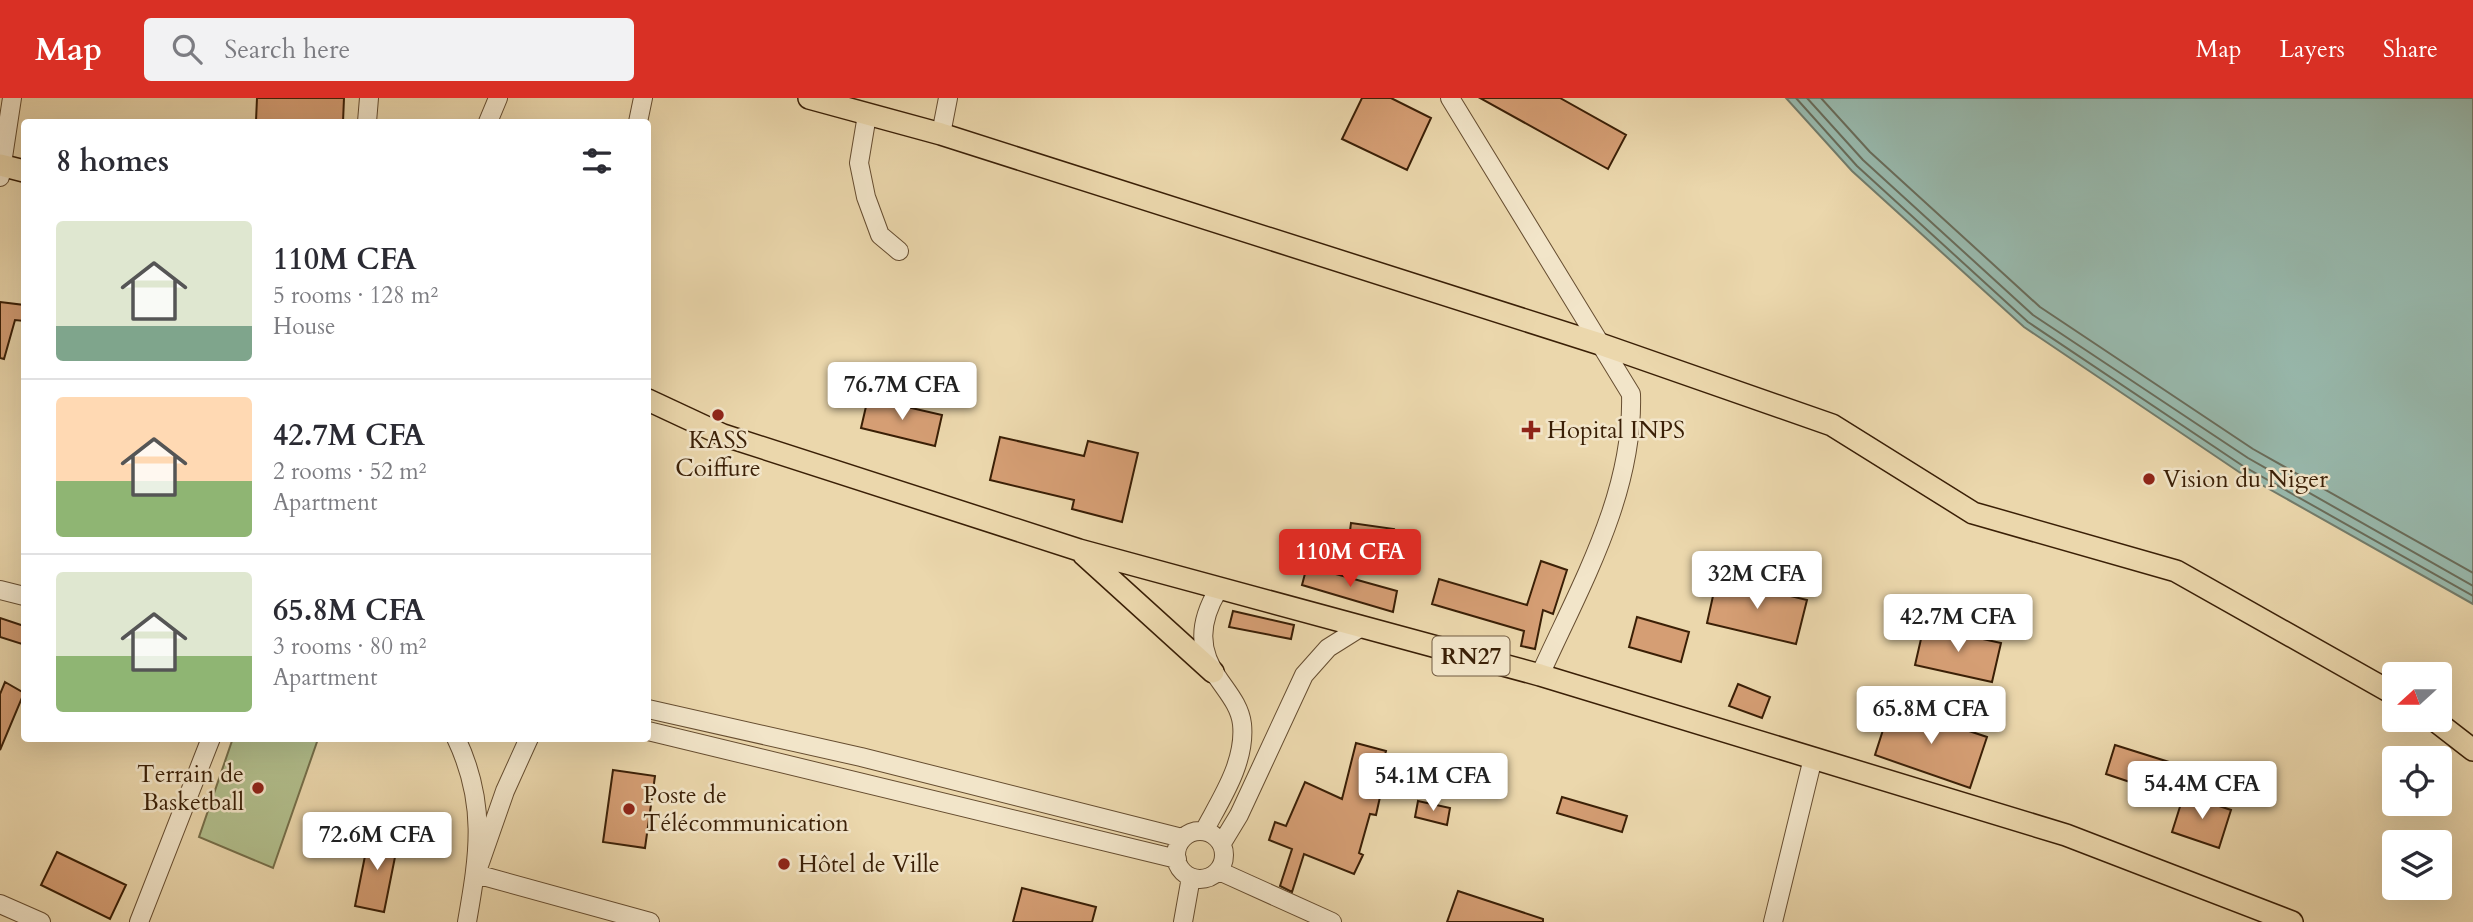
<!DOCTYPE html>
<html lang="en">
<head>
<meta charset="utf-8">
<style>
  :root { --surface:#fff; --page:#f2f2f3; --text:#2b2b33; --muted:#7c7c81; --line:#e1e1e2; --accent:#d93025 }
  body { margin:0; font-family:Cardo,serif; background:var(--page); color:var(--text); height:100vh; display:flex; flex-direction:column; font-size:26px; white-space:nowrap }
  * { box-sizing:border-box; margin:0 }
  p { font-size:23px; color:var(--muted) }
  .icon { flex:none; width:38px; height:38px; fill:none; stroke:currentColor; stroke-width:2; stroke-linecap:round; stroke-linejoin:round }
  .map { position:relative; flex:1; overflow:hidden }
  .side { position:absolute; left:21px; top:21px; width:630px; height:623px; display:flex; flex-direction:column; background:var(--surface); border-radius:7px; box-shadow:0 7px 28px #0002 }
  .side>* { flex:none }
  .needle { width:46px; rotate:249deg }
  .controls { position:absolute; left:2382px; top:564px; display:grid; gap:14px }
  .controls a { display:grid; place-items:center; width:70px; height:70px; border-radius:7px; background:var(--surface); box-shadow:0 7px 28px #0002; font-size:35px }
  .price { position:absolute; translate:-50% -60px; padding:0 16px; border-radius:7px; background:#fff; color:#222; font-size:23px; line-height:46px; filter:drop-shadow(0 2px 4px #0008) }
  .price::after { content:''; position:absolute; left:50%; top:42px; width:21px; height:16px; margin-left:-10px; background:inherit; clip-path:polygon(0 0,100% 0,50% 100%) }
  .price.selected { background:var(--accent); color:#fff }
  ul { padding:0; list-style:none }
  li { display:flex; align-items:center; gap:21px; height:175px; padding:0 35px }
  li+li { border-top:2px solid var(--line) }
  li span { display:grid; place-items:center; flex:none; width:196px; height:140px; border-radius:7px; color:#555 }
  li>.icon { margin-inline-start:auto }
  span .icon { width:84px; height:84px; fill:#fffc; stroke-width:1 }
  li b { font-size:30px }
  h2 { display:flex; justify-content:space-between; align-items:center; height:84px; padding:0 35px; font-size:30px }
  header { display:flex; align-items:center; gap:42px; box-sizing:border-box; height:98px; padding:0 35px; background:var(--accent); color:#fff }
  header strong { font-size:33px }
  nav { display:flex; gap:38px; margin-inline-start:auto; font-size:24px }
  .search { width:490px; height:63px; background:var(--page); display:flex; align-items:center; gap:18px; box-sizing:border-box; padding:0 24px; border-radius:7px; color:var(--muted); font-size:26px }
  .map>svg:first-child { display:block }
  .green { fill:#b2bf8d; stroke:#766f4a; stroke-width:2 }
  .water { fill:#98b9ad; stroke:#727b6a; stroke-width:2 }
  .lines { fill:none; stroke-linecap:round; stroke-linejoin:round }
  .shore { stroke:#696c5a; stroke-width:2 }
  .building { fill:#d59e74; stroke:#3a1f06; stroke-width:2 }
  .minor-casing { stroke:#664d30; stroke-width:20 }
  .major-casing { stroke:#3a1f06; stroke-width:24 }
  .minor { stroke:#f2e5c9; stroke-width:18 }
  .major { stroke:#ebd7ac; stroke-width:21 }
  .poi-dot { fill:#8f2418; stroke:#f2e5c9; stroke-width:2.5 }
  .labels { text-anchor:middle; dominant-baseline:central; stroke-width:5; stroke-linejoin:round; paint-order:stroke }
  .shield { fill:#f2e5c9; stroke:#715a40; stroke-width:2 }
  .shield-label { font-size:23px; font-weight:bold; fill:#3a1f06 }
  .poi-label { font-size:24px; fill:#3a1f06; stroke:#f2e5c9; text-anchor:start }
</style>
</head>
<body>
<header>
<strong>Map</strong>
<div class="search"><svg class="icon" aria-label="search" viewBox="0 0 24 24"><circle cx="10" cy="10" r="6"/><path d="M15 15l6 6"/></svg>Search here</div>
<nav><a>Map</a><a>Layers</a><a>Share</a></nav>
</header>
<div class="map">
<svg width="2473" height="824" viewBox="0 0 2473 824">
  <rect width="100%" height="100%" fill="#ebd7ac"/>
  <filter id="stains"><feTurbulence type="fractalNoise" baseFrequency=".00286" numOctaves="4"/><feColorMatrix values="0 0 0 0 .2 0 0 0 0 .09 0 0 0 0 .02 0 0 0 .5 -.17"/></filter>
  <radialGradient id="worn" r=".72"><stop offset=".6" stop-color="#630" stop-opacity="0"/><stop offset="1" stop-color="#630" stop-opacity=".3"/></radialGradient>
  <path class="green" d="M233 640 318 641 273 770 199 739Z"/>
  <path class="water" d="M1786 0H2473V506L2239 374 2024 229 1852 73Z"/>
  <g class="lines">
    <path class="shore" d="M1796 0 1857 68 2028 224 2243 368 2473 498
      M1807 0 1863 62 2033 217 2248 360 2473 488
      M1821 0 1870 54 2040 209 2253 351 2473 475"/>
  </g>
  <path class="building" d="M257 0H344L343 24 256 23Z
    M1362 0H1391L1431 20 1407 72 1342 41Z
    M1480 0H1560L1626 37 1608 71Z
    M0 204 24 207V223L15 222 4 261 0 260Z
    M868 300 942 317 935 348 861 330Z
    M1000 339 1084 358 1088 343 1138 355 1122 424 1072 411 1074 402 990 382Z
    M1351 425 1394 431 1390 455 1348 449Z
    M1541 463 1567 472 1553 516 1543 512 1535 551 1521 548 1524 533 1432 506 1439 481 1527 507Z
    M1307 468 1397 493 1393 514 1302 487Z
    M1717 480 1807 502 1796 546 1707 525Z
    M1233 513 1294 527 1291 541 1229 529Z
    M1637 519 1689 534 1681 564 1629 549Z
    M0 520 24 528 22 546 0 539Z
    M1924 528 2001 545 1992 584 1915 567Z
    M5 584 24 595 0 652V596Z
    M1738 586 1770 599 1762 620 1729 608Z
    M1891 607 1987 639 1970 690 1875 657Z
    M1356 645 1386 653 1374 698 1380 699 1376 717 1370 716 1359 755 1363 757 1354 776 1304 756 1292 794 1280 788 1292 751 1269 742 1275 724 1286 728 1305 684 1342 701Z
    M2115 647 2169 664 2160 694 2106 676Z
    M613 672 655 678 645 750 603 744Z
    M2184 696 2231 712 2219 750 2172 734Z
    M1562 699 1627 718 1622 734 1557 715Z
    M1418 703 1450 710 1447 727 1415 719Z
    M370 733 399 739 384 814 355 808Z
    M57 754 126 787 110 821 41 787Z
    M1022 790 1096 809 1092 824H1013Z
    M1458 793 1543 821V824H1447Z"/>
  <g class="lines">
    <g class="minor-casing">
      <path id="minor" d="M1450 0 1631 296C1634 396 1580 488 1540 577
        M867 17 859 65 866 99 880 137 899 153
        M367 24 369 0
        M488 24 498 0
        M638 24 643 0
        M941 36 948 0
        M0 79 12 0
        M0 492 24 498
        M648 611 861 659 1182 740
        M648 633 1177 761
        M456 640C487 705 479 756 467 824
        M529 640 505 693 476 776 650 824
        M1204 733C1221 701 1246 664 1242 626 1240 609 1229 596 1220 583 1197 552 1199 524 1218 492
        M1176 757a24 24 0 1 1 48 0a24 24 0 1 1-48 0Z
        M1222 745 1239 717 1304 577 1328 550 1363 528
        M1219 773 1332 824
        M0 806 41 824
        M139 824 211 640
        M1183 824 1191 779
        M1773 824 1813 660"/>
    </g>
    <g class="major-casing">
      <path id="major" d="M809 0 941 36 1600 246 1832 327 1973 415 2176 473 2394 596
        M0 67 24 73
        M648 302 723 337 1079 452 1540 577 2066 737 2292 824
        M1083 456 1213 574
        M2433 621 2473 652"/>
    </g>
    <use href="#minor" class="minor"/>
    <use href="#major" class="major"/>
  </g>
  <g class="poi-dot">
    <circle cx="718" cy="317" r="7"/>
    <path d="M1527.5 321.5h7v7h7v7h-7v7h-7v-7h-7v-7h7z"/>
    <circle cx="2149" cy="381" r="7"/>
    <circle cx="258" cy="690" r="7"/>
    <circle cx="629" cy="711" r="7"/>
    <circle cx="784" cy="766" r="7"/>
  </g>
  <g class="labels">
    <rect class="shield" x="1432.5" y="538.5" width="77" height="39" rx="5"/>
    <g class="shield-label">
      <text x="1471" y="558">RN27</text>
    </g>
    <g class="poi-label">
      <text x="1547" y="332">Hopital INPS</text>
      <text x="718" y="342" text-anchor="middle">KASS<tspan x="718" dy="28">Coiffure</tspan></text>
      <text x="2163" y="381">Vision du Niger</text>
      <text x="244" y="676" text-anchor="end">Terrain de<tspan x="244" dy="28">Basketball</tspan></text>
      <text x="643" y="697">Poste de<tspan x="643" dy="28">Télécommunication</tspan></text>
      <text x="798" y="766">Hôtel de Ville</text>
    </g>
  </g>
  <rect width="100%" height="100%" filter="url(#stains)"/>
  <rect width="100%" height="100%" fill="url(#worn)"/>
</svg>
<div class="controls">
<a><svg class="needle" viewBox="-14 -14 28 28"><path d="M0-13l5 13h-10z" fill="#e53935"/><path d="M0 13l5-13h-10z" fill="#7c7c81"/></svg></a>
<a><svg class="icon" aria-label="locate" viewBox="0 0 24 24"><circle cx="12" cy="12" r="6"/><path d="M12 2v4M12 18v4M2 12h4M18 12h4"/></svg></a>
<a><svg class="icon" aria-label="layers" viewBox="0 0 24 24"><path d="M12 4l9 5-9 5-9-5zM3 14l9 5 9-5"/></svg></a>
</div>
<b class="price" style="left:902px;top:324px">76.7M CFA</b>
<b class="price selected" style="left:1350px;top:491px">110M CFA</b>
<b class="price" style="left:1757px;top:513px">32M CFA</b>
<b class="price" style="left:1958px;top:556px">42.7M CFA</b>
<b class="price" style="left:1931px;top:648px">65.8M CFA</b>
<b class="price" style="left:1433px;top:715px">54.1M CFA</b>
<b class="price" style="left:2202px;top:723px">54.4M CFA</b>
<b class="price" style="left:377px;top:774px">72.6M CFA</b>
<section class="side">
<h2>8 homes<svg class="icon" aria-label="filters" viewBox="0 0 24 24"><path d="M4 7h16M4 17h16"/><circle cx="9" cy="7" r="2"/><circle cx="15" cy="17" r="2"/></svg></h2>
<ul>
<li><span style="background:linear-gradient(#dfe7d0 75%,#7fa58c 0)"><svg class="icon" aria-label="home" viewBox="0 0 24 24"><path d="M3 11l9-7 9 7M6 9v11h12V9"/></svg></span><div><b>110M CFA</b><p>5 rooms · 128 m²</p><p>House</p></div></li>
<li><span style="background:linear-gradient(#ffd9b3 60%,#8fb573 0)"><svg class="icon" aria-label="home" viewBox="0 0 24 24"><path d="M3 11l9-7 9 7M6 9v11h12V9"/></svg></span><div><b>42.7M CFA</b><p>2 rooms · 52 m²</p><p>Apartment</p></div></li>
<li><span style="background:linear-gradient(#dfe7d0 60%,#8fb573 0)"><svg class="icon" aria-label="home" viewBox="0 0 24 24"><path d="M3 11l9-7 9 7M6 9v11h12V9"/></svg></span><div><b>65.8M CFA</b><p>3 rooms · 80 m²</p><p>Apartment</p></div></li>
</ul>
</section>
</div>
</body>
</html>
